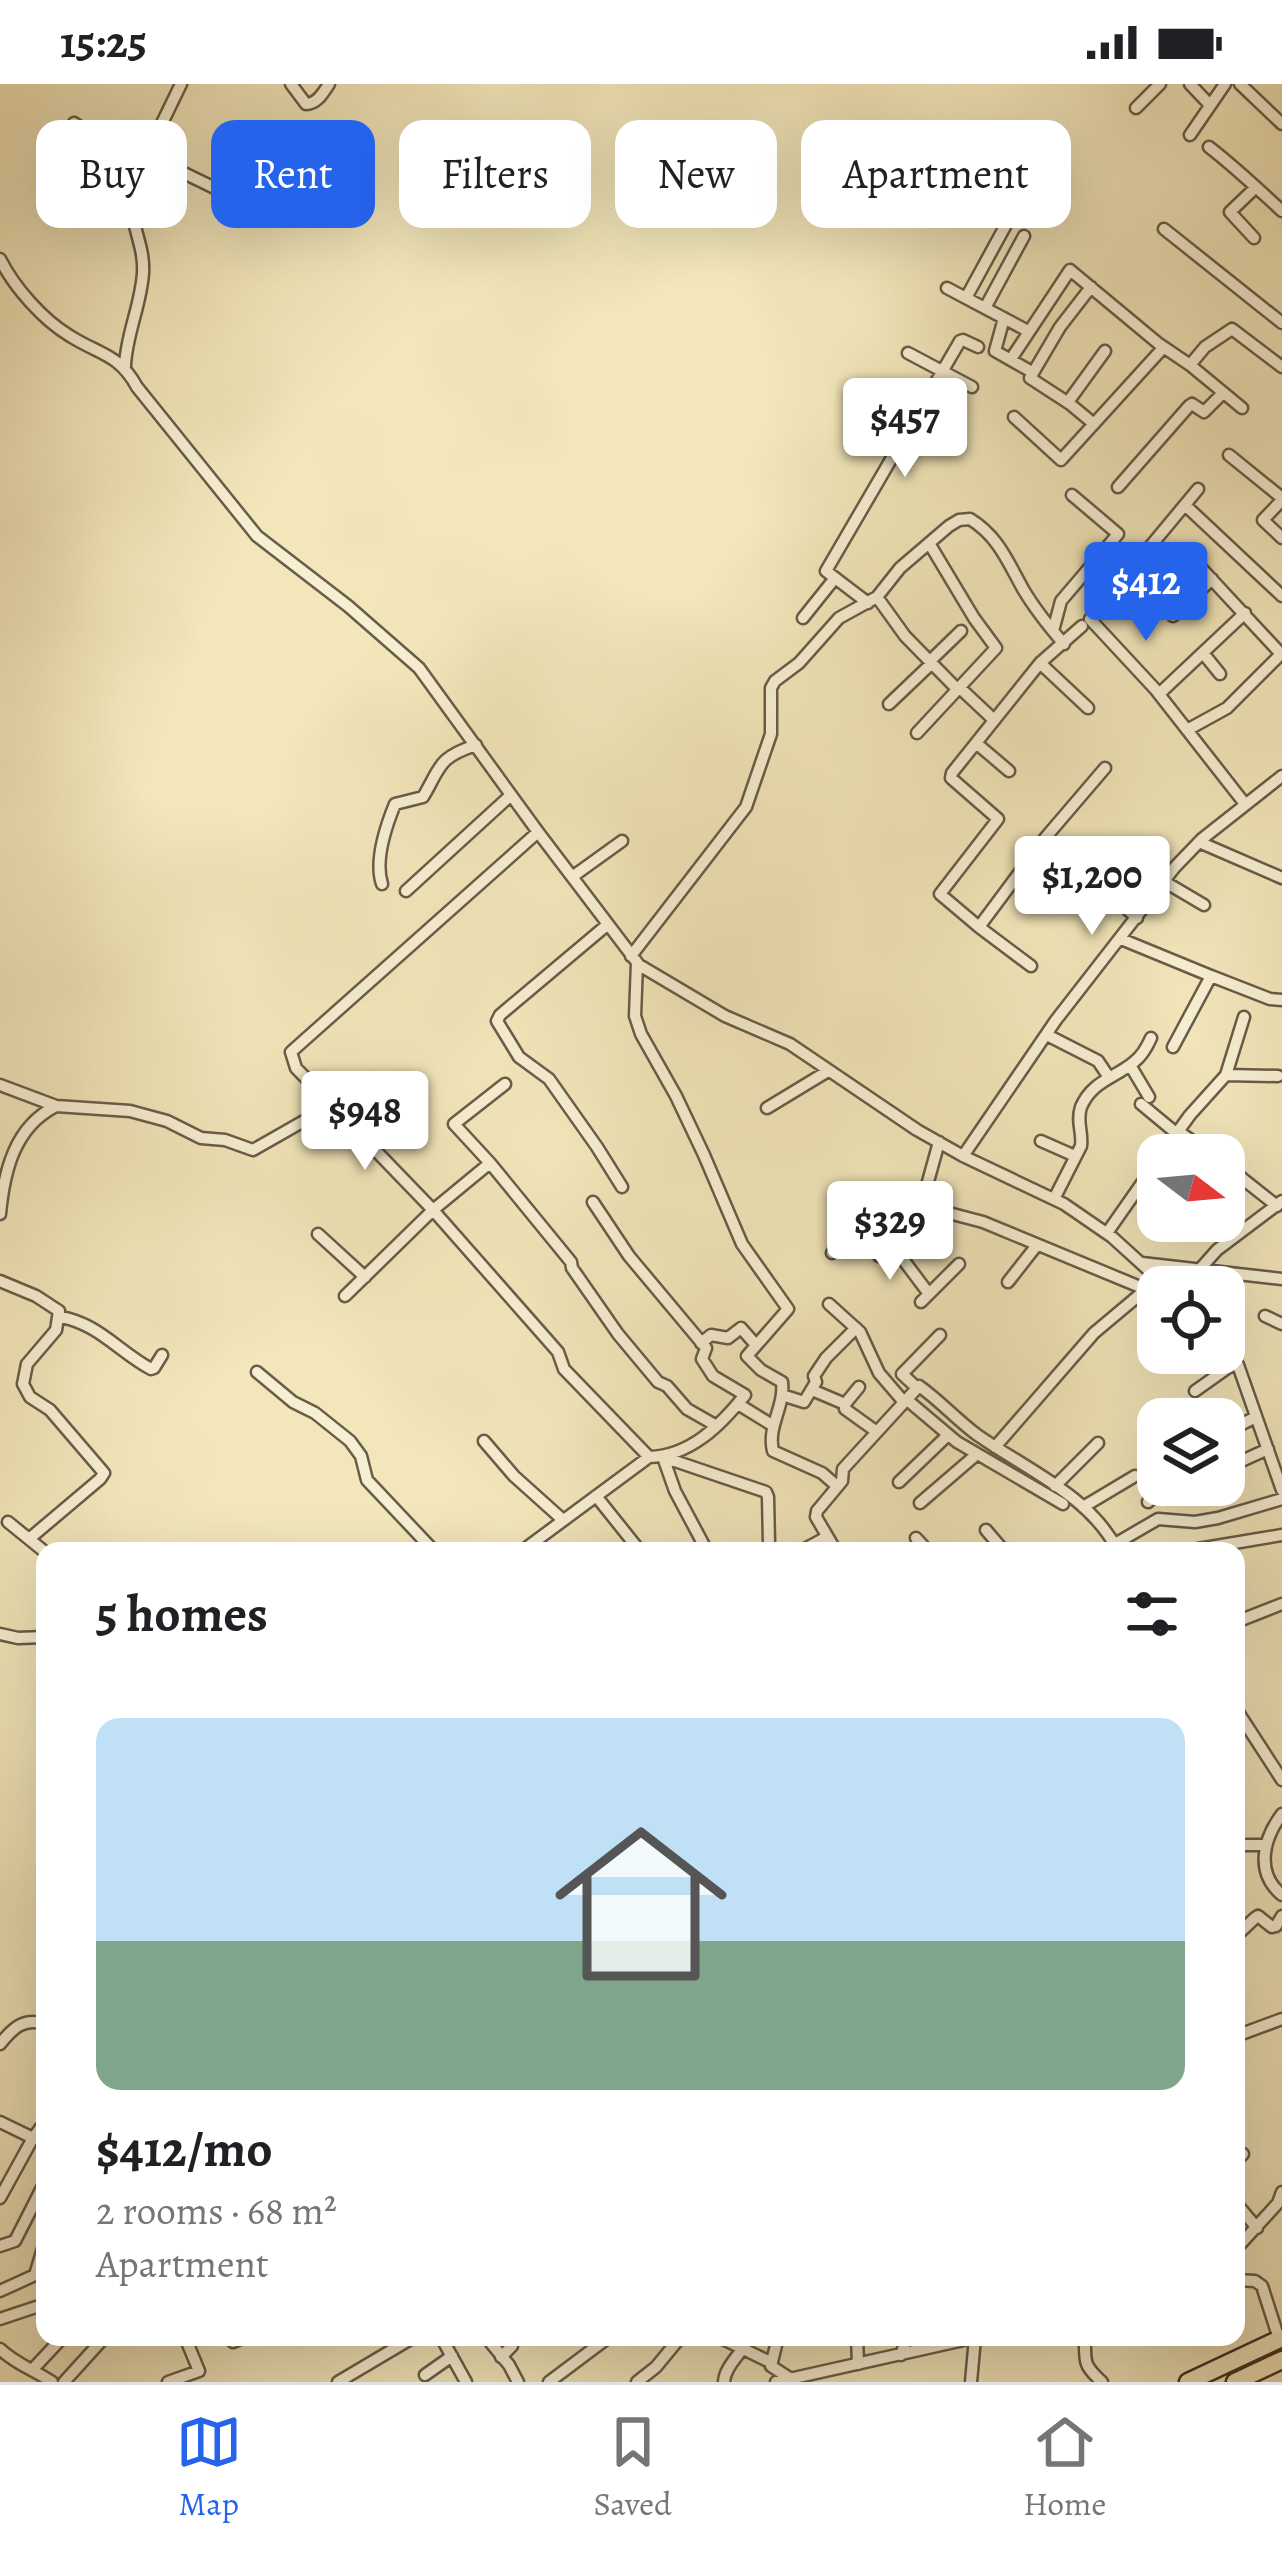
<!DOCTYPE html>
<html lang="en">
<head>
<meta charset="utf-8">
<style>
  :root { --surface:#fff; --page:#f6f6f6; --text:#202124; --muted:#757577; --line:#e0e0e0; --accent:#2563eb }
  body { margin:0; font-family:Alegreya,serif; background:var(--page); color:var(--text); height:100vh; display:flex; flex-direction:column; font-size:45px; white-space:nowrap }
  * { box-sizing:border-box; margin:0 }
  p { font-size:39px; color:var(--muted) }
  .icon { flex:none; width:66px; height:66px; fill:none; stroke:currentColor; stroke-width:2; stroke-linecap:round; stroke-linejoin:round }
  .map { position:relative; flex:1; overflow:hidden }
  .side { position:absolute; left:36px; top:1458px; width:1209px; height:804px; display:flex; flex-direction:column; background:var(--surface); border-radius:24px; box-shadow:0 12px 48px #0002 }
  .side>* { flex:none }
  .top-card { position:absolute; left:36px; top:36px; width:1212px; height:108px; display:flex; gap:24px }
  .needle { width:78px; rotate:106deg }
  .tools { position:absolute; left:1137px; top:1050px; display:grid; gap:24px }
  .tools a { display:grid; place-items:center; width:108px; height:108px; border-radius:24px; background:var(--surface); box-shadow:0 12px 48px #0002; font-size:60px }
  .price { position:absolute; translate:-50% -102px; padding:0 27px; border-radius:12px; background:#fff; color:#222; font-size:39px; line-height:78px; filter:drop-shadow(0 3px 6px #0008) }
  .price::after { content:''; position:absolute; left:50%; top:72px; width:36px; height:27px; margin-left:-18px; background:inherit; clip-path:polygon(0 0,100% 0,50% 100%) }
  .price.current { background:var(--accent); color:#fff }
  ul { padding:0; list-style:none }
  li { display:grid; align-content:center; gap:24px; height:636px; padding:0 60px }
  li span { display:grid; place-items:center; height:372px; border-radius:24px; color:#555 }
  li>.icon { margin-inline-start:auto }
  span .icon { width:216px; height:216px; fill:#fffc; stroke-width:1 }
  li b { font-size:51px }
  h2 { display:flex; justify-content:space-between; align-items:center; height:144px; padding:0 60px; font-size:51px }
  .tag { padding:0 42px; border-radius:24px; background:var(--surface); box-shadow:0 12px 48px #0002; font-size:42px; line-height:108px }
  .tag.current { background:var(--accent); color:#fff }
  .status { display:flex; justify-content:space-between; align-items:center; height:84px; padding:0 60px; background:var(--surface); direction:ltr }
  .status svg { height:33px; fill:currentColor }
  .menu { display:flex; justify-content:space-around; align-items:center; height:168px; border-top:3px solid var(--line); background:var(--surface); font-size:33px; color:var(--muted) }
  .menu a { display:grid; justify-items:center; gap:6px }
  .menu .current { color:var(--accent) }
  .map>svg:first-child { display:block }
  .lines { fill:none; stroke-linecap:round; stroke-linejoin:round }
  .minor-casing { stroke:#695c49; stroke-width:15 }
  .trunk-casing { stroke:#3b2e23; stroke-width:21 }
  .minor { stroke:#f7efd2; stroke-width:10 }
  .trunk { stroke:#f2e6ba; stroke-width:16 }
</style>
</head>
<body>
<div class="status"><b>15:25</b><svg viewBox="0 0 49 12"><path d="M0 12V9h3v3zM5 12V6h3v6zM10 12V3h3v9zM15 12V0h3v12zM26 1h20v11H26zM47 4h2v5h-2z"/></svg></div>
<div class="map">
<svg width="1282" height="2298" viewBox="0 0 1282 2298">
  <rect width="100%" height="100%" fill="#f2e6ba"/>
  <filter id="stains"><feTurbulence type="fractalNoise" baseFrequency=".00167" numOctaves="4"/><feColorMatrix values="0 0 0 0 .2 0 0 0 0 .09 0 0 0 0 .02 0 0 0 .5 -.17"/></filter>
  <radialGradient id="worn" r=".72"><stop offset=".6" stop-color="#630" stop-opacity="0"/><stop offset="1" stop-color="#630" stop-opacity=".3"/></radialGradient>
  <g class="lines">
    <g class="minor-casing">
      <path id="minor" d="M291 0 306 20C317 20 323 9 329 0
        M1190 0 1210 21
        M1240 0 1282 40
        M1136 24 1160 0
        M74 39 141 84
        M1190 51 1225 0
        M1209 63C1235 83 1258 105 1282 127
        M147 71 229 111
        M70 101C88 114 107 127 131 122
        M1164 145 1282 239
        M1254 154 1230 128 1255 104
        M0 175C14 203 43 236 70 252 100 271 119 270 137 303L257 452 348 522 419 584 538 748 639 881 725 932 790 960 917 1046 963 1072 1064 1120 1112 1153 1167 1203
        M1091 203 1060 243 1030 294 1070 320 1094 340
        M947 204 1028 247
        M966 214 1008 137
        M985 224 1024 152
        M1004 234 995 267 1032 288
        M908 269 972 303
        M1011 275 1070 186 1159 260 1190 281 1242 324
        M1190 281 1205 263 1232 245 1282 283
        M125 282C126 251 141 221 143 189 145 156 125 137 134 97L181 0
        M1068 318 1105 267
        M1014 333 1061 376 1163 264
        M1229 371 1282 414
        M1118 403 1189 322 1192 320 1204 328 1222 310
        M1198 405 1090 535 1155 605 1245 720
        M1282 416 1263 436 1282 454
        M1185 421 1282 512
        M1190 472 1282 571
        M877 513 905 552 958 606
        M868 519 826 487 960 257 963 256 978 263
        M1173 532 1212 495
        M803 534 835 494
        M1053 547 1061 517 1118 450 1072 411
        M1203 569 1220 590
        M930 577 961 547
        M1040 579 1088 624
        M960 604 994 636
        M1159 610 1245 529
        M889 620 932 579
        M1187 646 1227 624 1281 570
        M917 649 996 564 974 534 929 459
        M976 659 1009 687
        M1046 753 1137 834
        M1199 758 1282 794
        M572 793 622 757
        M1165 798 1204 821
        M382 800C374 776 386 742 395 720L423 713C441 683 437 674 476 661
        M406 807 511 711
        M607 841 500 931 497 937 519 973 549 995 597 1063 622 1103
        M979 843 940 810 998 735 951 694 952 689 1040 579 1082 542
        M1121 855 1211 892 1173 963
        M631 872 746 723 771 650V604L775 597 799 579 839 534 877 513 900 484 949 442 959 436 970 435C998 452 1008 478 1023 505 1033 522 1051 545 1064 560
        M637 879 635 932 641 950 676 1012 704 1071 742 1160 788 1225 747 1272 761 1286 782 1298C785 1323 767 1342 773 1367L822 1389 837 1402
        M1031 882 979 843 1046 753 1105 684
        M1211 892 1270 915 1282 916
        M1047 951 1098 977 1108 992
        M1130 981 1149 1013
        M1226 991 1244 933
        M505 1000 454 1040 490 1079 571 1178 572 1184 618 1250 658 1298 667 1302 687 1325 715 1341
        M0 1001 56 1022 130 1027 167 1037 201 1054 225 1056 253 1066 332 1021
        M1141 1020 1176 1049
        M767 1024 828 987
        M1178 1047 1212 1071
        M1041 1057 1075 1072
        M1161 1071 1190 1031 1226 991 1278 992
        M963 1072 1056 936 1175 783 1202 755 1282 692
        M1224 1080 1277 1122
        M849 1107 899 1116 983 1138 1145 1205
        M1054 1115 1081 1062C1083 1048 1076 1038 1081 1023 1092 997 1115 994 1134 978 1142 972 1147 963 1151 954
        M593 1118 629 1172 706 1264 702 1275 713 1292 745 1311C720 1342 690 1372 649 1373
        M921 1123 939 1058
        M0 1130C4 1088 14 1043 56 1022
        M1107 1149 1158 1076
        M318 1150 365 1193
        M890 1158 929 1210
        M859 1164 892 1115
        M832 1169 870 1110
        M879 1172 888 1160 926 1125
        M1142 1179 1282 1195
        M1201 1184 1217 1166 1282 1117
        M0 1197 36 1212 59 1227 56 1246 27 1280 23 1300 30 1313 50 1326 104 1389 100 1395 29 1455
        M1008 1198 1037 1161
        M345 1212 433 1126 490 1079
        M921 1218 959 1180
        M829 1220 860 1248 879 1289 903 1317
        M1265 1232 1282 1240
        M60 1233C98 1239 119 1268 151 1285L154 1284 162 1271
        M1224 1257 1238 1281 1282 1406
        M701 1259 711 1251 728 1254 741 1244 756 1261
        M257 1288 293 1318 315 1329 350 1357 361 1372 367 1396 434 1467
        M916 1303 902 1290 940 1251
        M812 1306 845 1320 859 1303
        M1195 1307 1236 1278
        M782 1311 804 1318 816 1298 814 1292 826 1274 856 1244
        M906 1315 957 1358 1063 1420
        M738 1320 772 1341
        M845 1320V1325L877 1348
        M1224 1349 1256 1333
        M484 1357 514 1392 563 1436
        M995 1363 1094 1249 1150 1202
        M1224 1385 1268 1365
        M899 1398 948 1351
        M1055 1402 1098 1359
        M596 1412 640 1467
        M1148 1418 1156 1411 1185 1401
        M920 1419 977 1370
        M1083 1423 1135 1392
        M8 1438 45 1468
        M986 1446 1004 1467
        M916 1454 928 1467
        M1115 1460 1158 1435 1195 1438 1218 1434 1282 1415
        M1198 1465 1282 1451
        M522 1467 649 1373 564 1285 558 1268 433 1126 296 984 291 968 538 748
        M707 1467 675 1407 663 1373 766 1408 768 1413 769 1459
        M801 1467 827 1453
        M836 1467 816 1433 817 1427 842 1397 843 1385 919 1302C939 1316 956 1335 976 1350 1025 1385 1090 1411 1118 1467
        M1236 1538 1282 1520
        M0 1550 18 1554 45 1553
        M1236 1625 1282 1696
        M1282 1730C1263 1755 1255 1789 1282 1811
        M1236 1761H1265
        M1236 1852 1255 1834 1258 1832 1272 1843 1276 1842 1282 1832
        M1236 1952 1282 1935
        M0 1960C13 1944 24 1933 45 1940
        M0 2038 33 2054
        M1236 2077 1243 2070
        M0 2114 33 2054 45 2038
        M1236 2119 1257 2144
        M0 2162 15 2157 45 2098
        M1236 2165 1278 2119 1282 2108
        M1236 2196 1255 2197 1262 2202 1279 2255
        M0 2207 35 2191 45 2158
        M0 2235 45 2220
        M441 2253 466 2298
        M486 2253 509 2281 518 2298
        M719 2253 770 2278
        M778 2253 771 2282 791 2295
        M857 2253 858 2280
        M1085 2253C1085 2278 1083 2281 1102 2298
        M233 2258 245 2253
        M0 2265C17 2281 33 2285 52 2298
        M901 2271 907 2253
        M501 2273 512 2262 513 2253
        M33 2285 63 2253
        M425 2291 452 2272
        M64 2298 104 2254
        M168 2298 199 2287 185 2253
        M338 2298 414 2253
        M549 2298 609 2253
        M637 2298 656 2283 679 2255
        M724 2298C725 2281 743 2269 749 2253
        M776 2298 977 2253
        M971 2298 975 2254"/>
    </g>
    <g class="trunk-casing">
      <path id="trunk" d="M1188 2298 1282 2254
        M1235 2298 1282 2276"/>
    </g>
    <use href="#minor" class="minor"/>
    <use href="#trunk" class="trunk"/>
  </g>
  <rect width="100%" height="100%" filter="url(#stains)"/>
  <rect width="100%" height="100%" fill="url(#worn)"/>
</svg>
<div class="tools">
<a><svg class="needle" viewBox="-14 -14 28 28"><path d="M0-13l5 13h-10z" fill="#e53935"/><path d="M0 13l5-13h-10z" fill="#757577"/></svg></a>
<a><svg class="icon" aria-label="locate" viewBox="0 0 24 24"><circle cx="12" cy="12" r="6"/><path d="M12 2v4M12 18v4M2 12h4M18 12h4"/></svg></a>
<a><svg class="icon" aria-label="layers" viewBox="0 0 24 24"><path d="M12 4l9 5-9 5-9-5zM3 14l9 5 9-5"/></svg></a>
</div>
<b class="price" style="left:905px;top:396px">$457</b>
<b class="price current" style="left:1146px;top:560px">$412</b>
<b class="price" style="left:1092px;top:854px">$1,200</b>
<b class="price" style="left:365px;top:1089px">$948</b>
<b class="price" style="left:890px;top:1199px">$329</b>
<div class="top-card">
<a class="tag">Buy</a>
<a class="tag current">Rent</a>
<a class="tag">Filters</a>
<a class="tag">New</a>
<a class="tag">Apartment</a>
</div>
<section class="side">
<h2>5 homes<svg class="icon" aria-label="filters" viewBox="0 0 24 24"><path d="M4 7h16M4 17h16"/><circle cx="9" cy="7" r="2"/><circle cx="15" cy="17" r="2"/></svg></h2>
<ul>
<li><span style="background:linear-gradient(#bfe0f5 60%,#7fa58c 0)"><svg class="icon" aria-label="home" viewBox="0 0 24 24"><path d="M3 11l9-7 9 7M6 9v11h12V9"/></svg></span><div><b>$412/mo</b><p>2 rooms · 68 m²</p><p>Apartment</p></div></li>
</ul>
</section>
</div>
<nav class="menu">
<a class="current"><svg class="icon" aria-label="map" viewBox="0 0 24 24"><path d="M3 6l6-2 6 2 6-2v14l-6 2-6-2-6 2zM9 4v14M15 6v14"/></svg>Map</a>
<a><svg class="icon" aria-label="saved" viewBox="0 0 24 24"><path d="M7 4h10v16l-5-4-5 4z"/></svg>Saved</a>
<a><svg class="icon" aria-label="home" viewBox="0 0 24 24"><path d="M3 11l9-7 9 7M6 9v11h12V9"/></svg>Home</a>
</nav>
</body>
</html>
